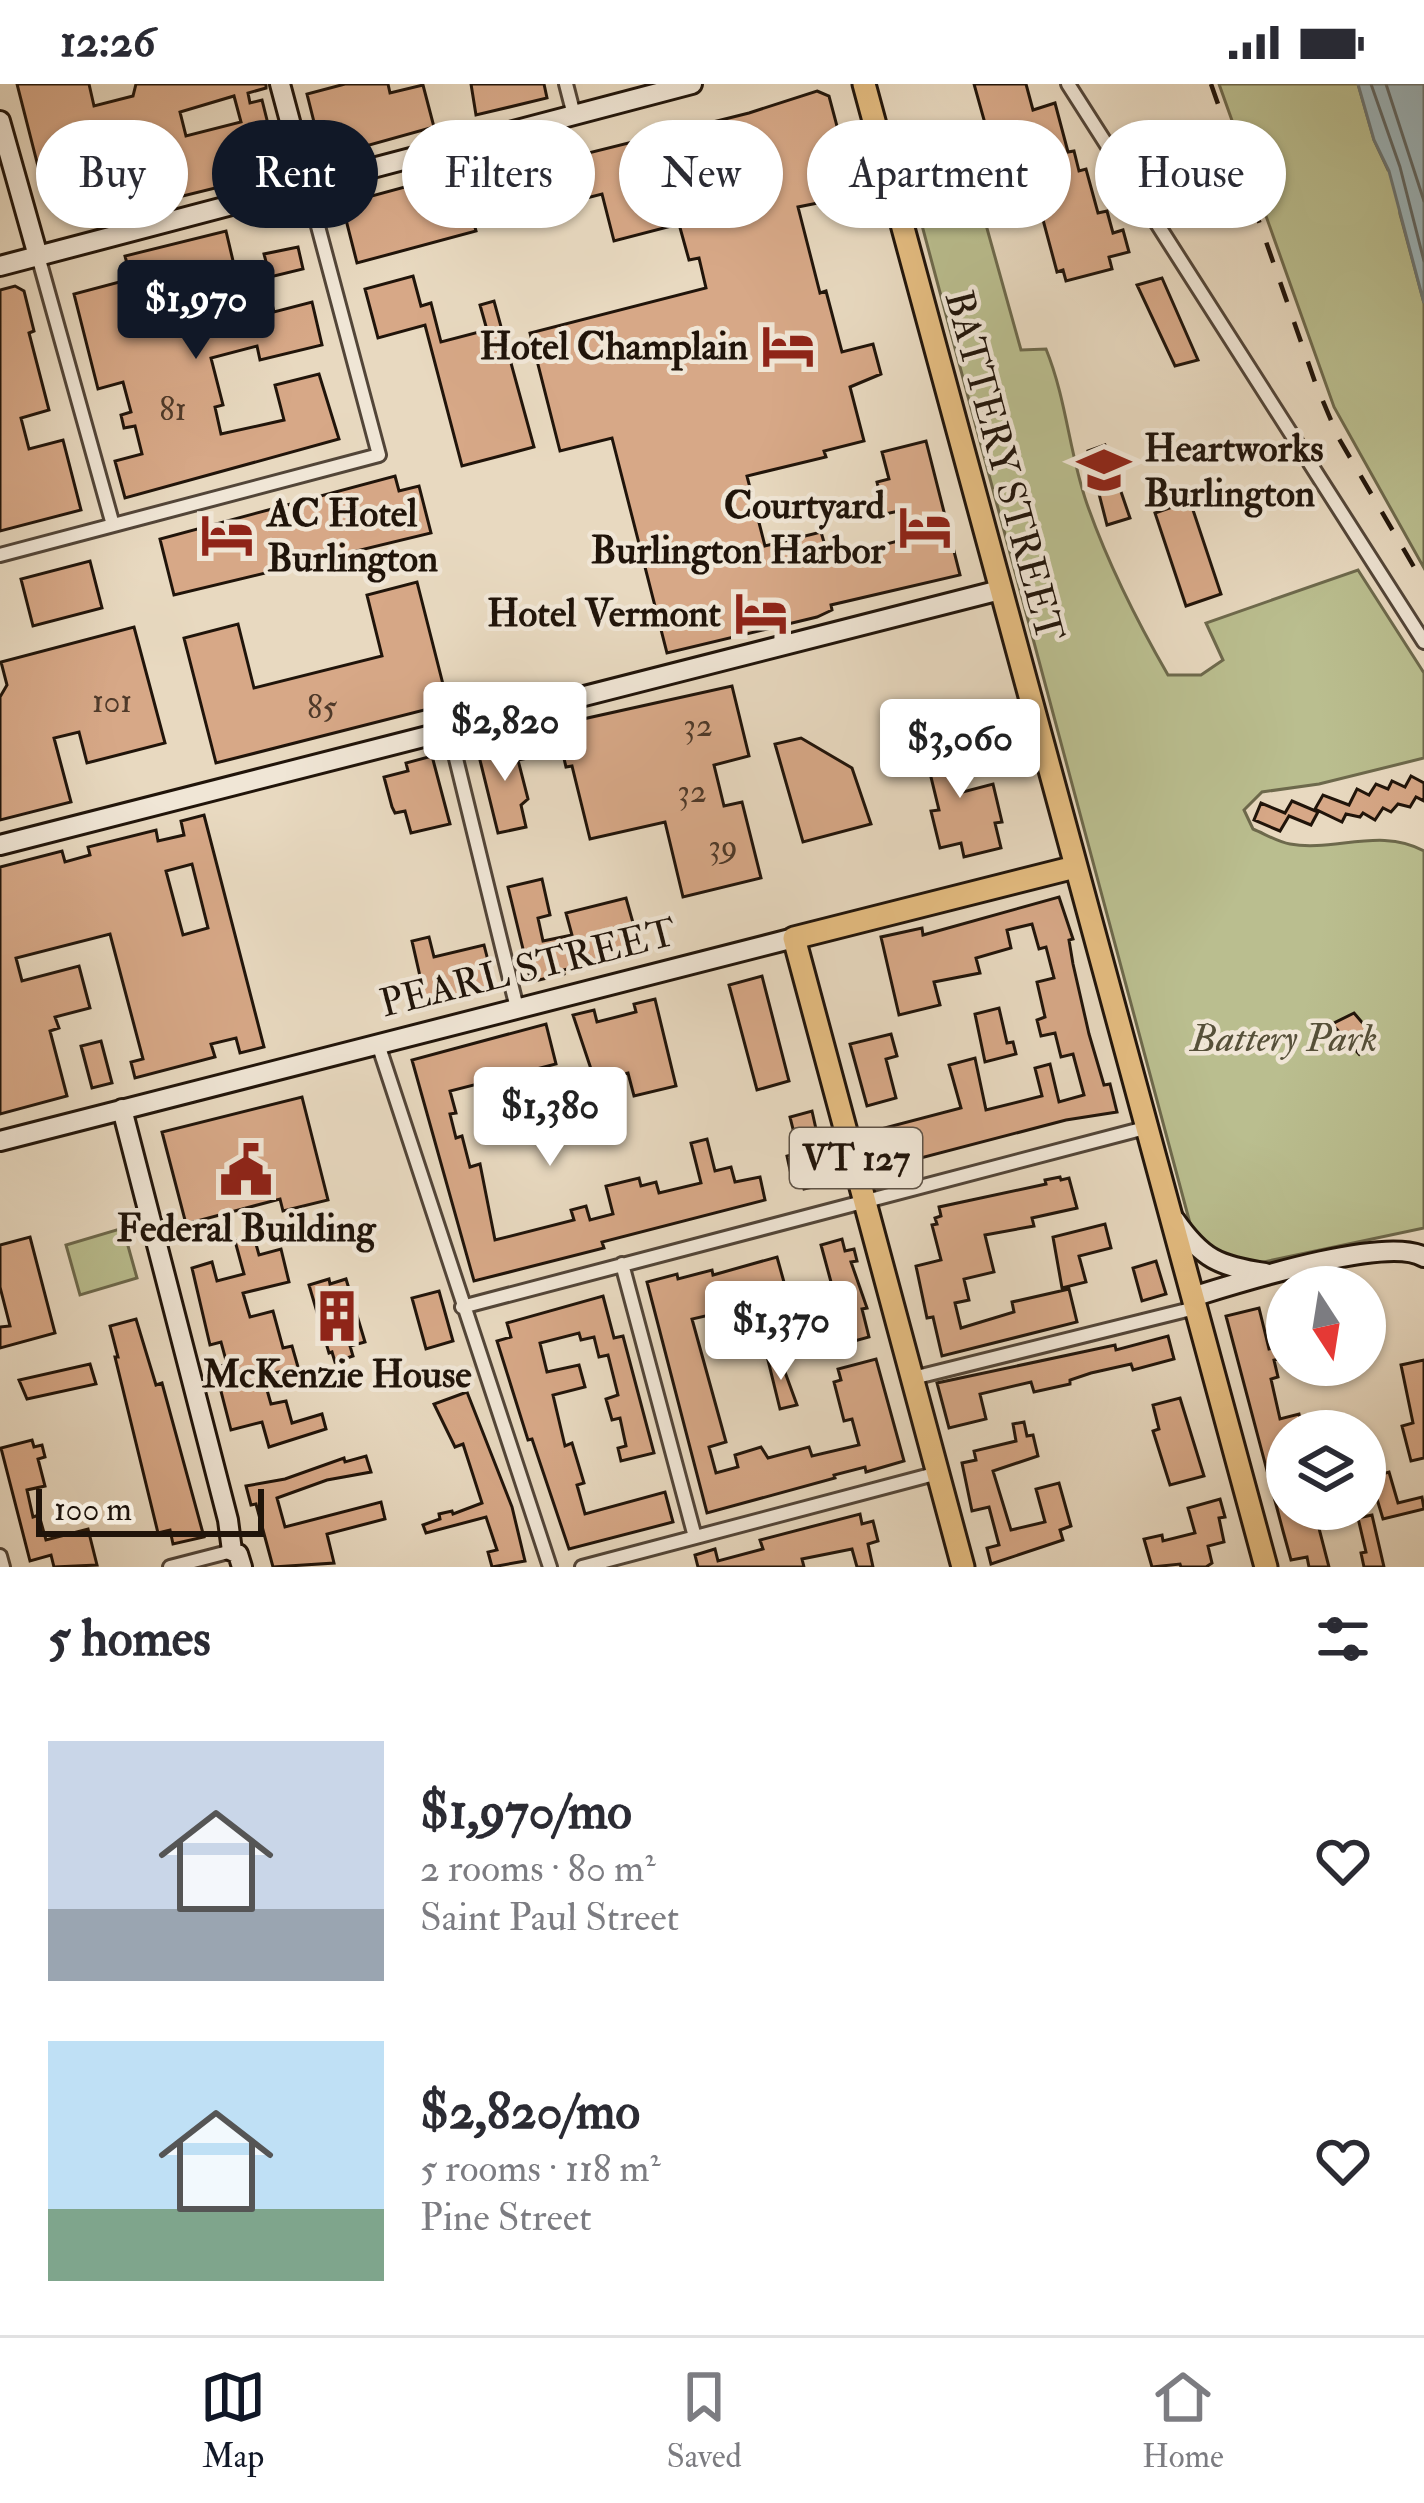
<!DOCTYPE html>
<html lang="en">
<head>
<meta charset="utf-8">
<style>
  :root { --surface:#fff; --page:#f7f7f7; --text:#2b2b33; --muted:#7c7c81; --line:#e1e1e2; --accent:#111827 }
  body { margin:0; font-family:"IM FELL Double Pica",serif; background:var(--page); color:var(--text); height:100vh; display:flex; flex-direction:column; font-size:45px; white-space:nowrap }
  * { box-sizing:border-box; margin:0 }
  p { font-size:39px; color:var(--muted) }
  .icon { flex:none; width:66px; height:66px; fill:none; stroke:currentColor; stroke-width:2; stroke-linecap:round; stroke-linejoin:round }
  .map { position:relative; height:1483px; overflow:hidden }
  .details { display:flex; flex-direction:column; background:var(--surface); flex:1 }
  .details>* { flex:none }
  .top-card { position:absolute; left:36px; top:36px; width:1353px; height:108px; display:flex; gap:24px }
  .needle { width:78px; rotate:168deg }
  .buttons { position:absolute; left:1266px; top:1182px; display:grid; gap:24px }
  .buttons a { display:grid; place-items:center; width:120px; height:120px; border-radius:50%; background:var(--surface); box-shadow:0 3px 9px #0004; font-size:60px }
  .scale { position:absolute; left:36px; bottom:30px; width:228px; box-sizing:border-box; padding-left:12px; border:6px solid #20140a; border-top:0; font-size:33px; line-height:42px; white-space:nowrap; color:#20140a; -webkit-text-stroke:9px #f0e6d6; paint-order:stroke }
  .price { position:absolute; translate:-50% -102px; padding:0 27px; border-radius:12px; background:#fff; color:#222; font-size:39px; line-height:78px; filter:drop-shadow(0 3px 6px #0008) }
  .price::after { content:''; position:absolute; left:50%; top:72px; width:36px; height:27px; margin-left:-18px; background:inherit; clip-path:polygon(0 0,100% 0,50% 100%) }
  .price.current { background:var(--accent); color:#fff }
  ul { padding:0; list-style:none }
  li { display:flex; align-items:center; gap:36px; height:300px; padding:0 48px }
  li span { display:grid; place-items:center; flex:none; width:336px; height:240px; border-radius:0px; color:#555 }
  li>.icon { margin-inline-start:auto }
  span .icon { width:144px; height:144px; fill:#fffc; stroke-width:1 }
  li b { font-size:51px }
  h2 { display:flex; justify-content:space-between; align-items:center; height:144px; padding:0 48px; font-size:51px }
  .pill { padding:0 42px; border-radius:54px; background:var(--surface); box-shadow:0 3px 9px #0004; font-size:42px; line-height:108px }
  .pill.current { background:var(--accent); color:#fff }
  .status { display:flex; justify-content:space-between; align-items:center; height:84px; padding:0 60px; background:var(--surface); direction:ltr }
  .status svg { height:33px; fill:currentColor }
  .dock { display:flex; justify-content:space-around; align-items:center; height:168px; border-top:3px solid var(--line); background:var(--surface); font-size:33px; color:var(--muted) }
  .dock a { display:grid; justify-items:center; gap:6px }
  .dock .current { color:var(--accent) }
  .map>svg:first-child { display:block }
  .green { fill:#babe8f; stroke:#6d694c; stroke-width:3 }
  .water { fill:#9cb7be; stroke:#6a7676; stroke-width:3 }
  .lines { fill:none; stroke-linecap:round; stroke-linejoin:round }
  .shore { stroke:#5e6664; stroke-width:3 }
  .building { fill:#d7a887; stroke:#20140a; stroke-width:3; fill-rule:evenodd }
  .street-casing { stroke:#524538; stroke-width:18 }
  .secondary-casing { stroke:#20140a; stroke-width:24 }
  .primary-casing { stroke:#20140a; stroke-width:27 }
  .street { stroke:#f0e6d6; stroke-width:12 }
  .secondary { stroke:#f0e6d6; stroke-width:18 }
  .primary { stroke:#e4bc80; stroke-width:21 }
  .rail { stroke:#20140a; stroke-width:4.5; stroke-dasharray:21 21; stroke-linecap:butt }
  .labels { text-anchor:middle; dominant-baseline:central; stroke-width:9; stroke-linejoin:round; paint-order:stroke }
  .number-label { font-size:33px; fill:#4e3929 }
  .shield { fill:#f0e6d6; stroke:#5e5347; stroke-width:3 }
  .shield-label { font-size:36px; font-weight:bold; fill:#20140a }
  .poi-label { font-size:39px; font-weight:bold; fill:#20140a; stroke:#f0e6d6; text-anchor:end }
  .street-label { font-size:39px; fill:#20140a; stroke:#f0e6d6 }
  .park-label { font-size:39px; font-style:italic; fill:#565039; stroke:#f0e6d6 }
</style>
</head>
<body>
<div class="status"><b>12:26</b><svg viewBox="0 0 49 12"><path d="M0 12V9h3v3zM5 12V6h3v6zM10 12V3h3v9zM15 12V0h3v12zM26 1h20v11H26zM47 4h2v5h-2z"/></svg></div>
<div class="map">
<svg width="1424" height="1483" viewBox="0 0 1424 1483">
  <rect width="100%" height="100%" fill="#e8d9c0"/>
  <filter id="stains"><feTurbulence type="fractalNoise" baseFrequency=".00167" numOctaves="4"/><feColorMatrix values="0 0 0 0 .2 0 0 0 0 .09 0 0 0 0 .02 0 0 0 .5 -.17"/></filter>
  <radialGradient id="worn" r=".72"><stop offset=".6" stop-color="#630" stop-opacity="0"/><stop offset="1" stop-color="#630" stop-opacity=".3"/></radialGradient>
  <path class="green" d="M1219 0H1358L1374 56 1388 86H1396L1400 130 1424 219V484L1334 323Z
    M969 80 1021 266 1046 265C1067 317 1069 369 1087 420 1107 477 1138 539 1168 591H1201L1223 576 1206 539 1358 486 1424 589V674L1319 700 1262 708 1244 726 1253 745C1265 750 1278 758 1290 760 1334 768 1381 743 1424 767V1144L1254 1180 1210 1168 1191 1143 909 93Z
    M123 1144 137 1194 80 1211 66 1161Z"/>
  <path class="water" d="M1358 0H1424V219L1389 87 1374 56Z"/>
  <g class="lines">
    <path class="shore" d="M1371 0 1400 83 1424 177
      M1386 0 1424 117"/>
  </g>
  <path class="building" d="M17 0H89L94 22 133 12 136 0H266V4L248 9 250 19 262 16 268 40 262 42 272 82 254 87 256 94 114 129 107 100 136 92 127 54 100 61 98 52 60 62 67 88 41 94ZM234 12 241 38 186 52 180 28Z
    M345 0H388L390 9 423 1 434 43 323 74 307 10Z
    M471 0H544L547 14 476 31Z
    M974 0H1026L1033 26 1055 19 1068 68 1074 67 1079 87 1086 85 1098 129 1107 127 1113 149 1123 146 1129 168 1109 173 1112 185 1066 197 1063 186 1057 188 1027 76 1016 79 1005 38 986 43Z
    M817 7 829 12 854 106 848 113 798 123 820 209 826 207 842 268 873 260 881 290 850 303 864 357 824 367 826 373 747 392 765 462 821 448 829 475 906 455 899 427 885 430 877 398 889 395 882 368 926 357 960 491 831 521 832 526 817 533 667 569 612 354 560 367 530 249 706 204 699 174 689 176 679 140 614 157 602 110 567 119 555 84 564 75 749 29Z
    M460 88 476 147 357 179 342 120Z
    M226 147 238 198 265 191 274 228 312 218 322 261 260 276 257 262 211 274 223 321 215 323 221 350 284 336 275 301 319 290 339 355 125 414 115 377 142 370 135 342 124 344 121 331 131 328 123 298 98 305 74 210 131 195 125 172Z
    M298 163 303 185 270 193 264 170Z
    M413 192 421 222 431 219 441 258 487 246 480 221 494 217 534 363 462 382 425 241 378 254 365 205Z
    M1162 194 1198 276 1175 282 1137 201Z
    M15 202 24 207 34 247 29 249 49 326 21 334 29 365 63 356 81 426 0 447V206Z
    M1105 361 1130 434 1107 441 1088 367Z
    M395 392 399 407 419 402 431 449 174 511 160 455Z
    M1190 417 1221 510 1186 522 1155 429Z
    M90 477 102 524 33 542 21 495Z
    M417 498 448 620 216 679 184 554 238 540 254 604 382 572 367 511Z
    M134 543 165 659 87 679 79 648 54 654 71 718 0 736V613L7 601 1 578Z
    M732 602 749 672 714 681 724 722 742 718 761 794 683 813 665 738 590 755 572 682 566 683 556 641Z
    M947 642 963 708 993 700 1002 738 995 739 1001 764 964 773 961 759 940 764 931 727 939 726 920 648Z
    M801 654 852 684 871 740 803 758 775 660Z
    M495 659 497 667 529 659 532 673 518 676 528 715 521 721 526 743 498 749 477 664Z
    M432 672 450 740 411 749 405 727 395 729 392 723 384 693 408 687 406 679Z
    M1411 692 1424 699V717L1416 713 1410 723 1398 720 1391 728 1383 724 1375 736 1363 729 1360 733 1346 730 1342 738 1315 725 1323 711 1349 721 1357 705 1369 711 1376 700 1388 705 1392 697 1405 703Z
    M1292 717 1318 728 1311 741 1289 732 1280 747 1254 736 1261 719 1285 729Z
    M204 731 264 963 240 969 236 954 211 960 215 973 135 994 131 978 143 975 110 850 16 874 22 897 79 882 90 924 55 933 59 944 50 947 67 1012 0 1030V783L62 767 65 778 90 771 88 763 156 746 158 757 184 751 181 737ZM192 780 208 844 183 851 166 787Z
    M542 795 550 831 538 834 543 857 572 851 566 829 626 814 641 867 563 886 564 890 531 898 508 803Z
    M1059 813 1073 855 1069 856 1073 880 1089 950 1104 1001 1110 1000 1117 1028 1066 1036 894 1081 885 1079 873 1047 961 1024 949 981 975 974 986 1026 1042 1012 1035 984 1050 980 1059 1018 1084 1011 1073 970 1061 973 1055 949 1041 952 1037 936 1045 933 1037 898 1054 894 1046 863 1039 865 1032 840 1007 846 1011 864 976 874 980 889 934 898 940 921 899 931 881 853 922 844 923 851Z
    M429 853 434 873 484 861 495 904 427 923 412 857Z
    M762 892 789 997 757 1006 729 901Z
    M655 915 676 1002 634 1012 628 989 595 997 573 931 594 926 597 938 636 928 634 920Z
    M999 924 1007 959 1013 958 1016 970 985 978 975 930Z
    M1354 929 1372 950 1359 970 1332 940Z
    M546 940 556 980 450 1007 456 1029 450 1030 456 1054 462 1052 470 1083 480 1080 495 1156 574 1136 571 1126 586 1122 590 1136 613 1130 606 1102 639 1094 641 1102 656 1098 659 1109 701 1099 691 1059 707 1055 715 1087 731 1083 735 1098 760 1093 765 1116 602 1158 604 1164 474 1197 412 976Z
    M891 950 897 972 886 975 896 1014 867 1022 850 960Z
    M101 957 112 999 92 1004 81 962Z
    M302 1013 328 1116 283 1127 280 1115 186 1140 162 1048Z
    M812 1027 826 1090 815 1093 817 1102 804 1105 798 1084 790 1086 787 1072 799 1069 790 1033Z
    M1060 1093 1061 1096 1069 1094 1077 1124 1032 1134 1034 1142 985 1151 994 1188 964 1195 969 1216 955 1219 961 1244 1014 1228 1012 1218 1069 1205 1077 1238 942 1272 933 1233 927 1234 916 1182 941 1176 932 1141 937 1140 935 1134 941 1132 939 1123 1046 1100 1045 1096Z
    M1105 1140 1111 1164 1079 1172 1086 1198 1062 1204 1053 1153Z
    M30 1153 55 1249 0 1264V1243L10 1242 0 1203V1161Z
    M254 1153 259 1171 281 1165 289 1198 243 1209 250 1233 273 1227 283 1264 292 1262 298 1283 263 1292 271 1320 286 1317 292 1339 322 1330 326 1345 269 1363 262 1338 231 1346 215 1284 227 1280 221 1258 210 1261 192 1184 212 1178 217 1197 244 1190 235 1157Z
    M842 1155 845 1167 854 1165 857 1177 851 1178 867 1224 862 1225 869 1253 851 1258 843 1230 806 1241 801 1222 827 1215 823 1200 831 1198 821 1161Z
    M777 1173 787 1209 769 1214 765 1202 719 1214 723 1228 692 1235 726 1358 709 1363 716 1389 738 1383 735 1371 761 1363 768 1374 809 1363 812 1372 859 1361 852 1335 844 1337 834 1298 841 1296 838 1285 876 1275 904 1377 866 1388 865 1383 834 1391 835 1394 707 1429 647 1198 677 1190 678 1195 712 1186 713 1191Z
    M1156 1177 1166 1210 1142 1217 1133 1184Z
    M329 1195 330 1200 346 1195 365 1258 350 1262 353 1272 335 1278 332 1268 329 1269 309 1201Z
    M439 1207 453 1257 426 1265 412 1214Z
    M603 1212 614 1254 623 1252 654 1369 621 1377 618 1364 626 1362 620 1334 612 1336 606 1315 618 1311 608 1271 599 1273 594 1253 581 1256 579 1249 540 1259 547 1288 579 1281 585 1303 553 1311 565 1362 572 1359 584 1399 577 1401 585 1430 665 1408 673 1438 569 1465 532 1355 528 1356 497 1257 511 1253 507 1239Z
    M1259 1224 1269 1265 1287 1260V1273L1274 1276 1278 1293 1271 1295 1280 1335 1299 1330 1303 1347H1287V1425H1314L1329 1483H1309L1307 1473 1291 1476 1283 1447 1226 1232Z
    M136 1235 156 1301 162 1299 204 1453 173 1460 170 1446 158 1449 115 1273H118L110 1242Z
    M1168 1252 1174 1275 1133 1286 1131 1280 1091 1289 1070 1296V1300L1034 1308 1031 1298 980 1310 986 1335 949 1344 937 1299 1115 1261 1116 1266Z
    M778 1269 797 1321 780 1325 767 1272Z
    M1424 1276V1374L1411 1377 1402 1342 1413 1339 1401 1281Z
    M90 1280 96 1300 27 1315 19 1296Z
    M467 1308 512 1423 525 1477 492 1483 488 1468 497 1466 486 1433 426 1449 423 1441 440 1435 439 1430 452 1427 453 1430 482 1419 463 1360 455 1363 434 1320Z
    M1180 1314 1204 1392 1170 1401 1153 1347 1159 1345 1153 1321Z
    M1024 1338 1027 1352 1033 1351 1038 1372 993 1387 1011 1446 1045 1438 1036 1405 1059 1399 1071 1442 1060 1446 1063 1456 991 1480 987 1464 999 1461 989 1423 972 1427 962 1379 976 1376 974 1367 1016 1357 1013 1340Z
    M32 1356 34 1363 42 1361 45 1373 38 1375 45 1402 27 1406 33 1433 39 1431 46 1456 88 1445 97 1481 54 1483 51 1471 30 1477 1 1364Z
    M366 1372 371 1388 327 1396 277 1414 285 1443 381 1418 385 1435 327 1450 334 1479 273 1483 256 1420 251 1421 246 1402 285 1395 344 1374 345 1378Z
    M1389 1388 1398 1419 1422 1413 1424 1425 1383 1435 1374 1405 1365 1408V1395Z
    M1220 1415 1225 1433 1219 1434 1224 1458 1208 1462 1212 1479 1206 1483H1181L1180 1480 1152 1483 1144 1455 1162 1451 1163 1457 1195 1449 1188 1424Z
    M860 1430 862 1440 873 1437 878 1457 868 1460 873 1483H857L852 1465 802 1475 804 1483H698L695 1471 715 1465 718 1477 763 1465 760 1456Z
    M1372 1431 1384 1483H1364L1361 1469 1366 1468 1358 1434Z"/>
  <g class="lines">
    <g class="street-casing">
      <path id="street" d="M566 0 574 31
        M1068 0 1424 558
        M38 172 113 441
        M0 471 379 371 307 101
        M449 646 517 924
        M378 960 550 1483
        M622 1180 695 1453
        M462 1223 1145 1044
        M913 1294 1195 1224
        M0 1472 3 1483
        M170 1483 232 1467
        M582 1483 938 1389"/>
    </g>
    <g class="secondary-casing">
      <path id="secondary" d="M280 0 307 101
        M0 37 38 172
        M0 182 692 0
        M0 761 1000 506
        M122 1025 228 1436 232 1467 238 1470 242 1483
        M0 1057 794 854
        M1175 1136C1202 1175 1219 1182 1265 1189
        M1192 1213C1238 1199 1386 1151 1424 1173"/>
    </g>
    <g class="primary-casing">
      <path id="primary" d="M864 0 1266 1483
        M963 1483 794 854 1075 783"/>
    </g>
    <use href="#street" class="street"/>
    <use href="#secondary" class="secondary"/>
    <use href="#primary" class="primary"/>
    <path class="rail" d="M1211 0 1315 298 1338 353 1424 500"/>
  </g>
  <defs>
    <g id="hotel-bare" transform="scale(4.14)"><path d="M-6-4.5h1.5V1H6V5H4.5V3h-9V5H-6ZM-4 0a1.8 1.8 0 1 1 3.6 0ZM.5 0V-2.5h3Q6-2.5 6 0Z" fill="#8f2418" stroke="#f0e6d6" stroke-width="2.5" paint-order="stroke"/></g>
    <g id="school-bare" transform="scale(4.14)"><path d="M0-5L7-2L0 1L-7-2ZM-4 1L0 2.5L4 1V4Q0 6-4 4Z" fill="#8f2418" stroke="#f0e6d6" stroke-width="2.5" paint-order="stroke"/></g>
    <g id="civic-bare" transform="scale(4.14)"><path d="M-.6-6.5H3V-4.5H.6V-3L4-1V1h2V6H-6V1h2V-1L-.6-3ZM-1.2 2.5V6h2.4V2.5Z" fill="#8f2418" stroke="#f0e6d6" stroke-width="2.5" paint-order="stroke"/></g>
    <g id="building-bare" transform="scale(4.14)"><path d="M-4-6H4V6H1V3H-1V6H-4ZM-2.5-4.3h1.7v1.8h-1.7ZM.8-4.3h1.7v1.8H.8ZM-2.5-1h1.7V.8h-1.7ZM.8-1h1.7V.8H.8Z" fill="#8f2418" stroke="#f0e6d6" stroke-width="2.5" paint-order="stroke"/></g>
  </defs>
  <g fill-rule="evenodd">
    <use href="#hotel-bare" x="788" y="262"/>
    <use href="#school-bare" x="1104" y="386"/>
    <use href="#hotel-bare" x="925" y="443"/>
    <use href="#hotel-bare" x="227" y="451"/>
    <use href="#hotel-bare" x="761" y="529"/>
    <use href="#civic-bare" x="246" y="1086"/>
    <use href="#building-bare" x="337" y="1232"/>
  </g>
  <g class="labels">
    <g class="number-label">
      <text x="173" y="325">81</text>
      <text x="112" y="617">101</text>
      <text x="322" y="623">85</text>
      <text x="698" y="641">32</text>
      <text x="692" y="707">32</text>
      <text x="723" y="762">39</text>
    </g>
    <rect class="shield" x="790" y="1044" width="132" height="60" rx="9"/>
    <g class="shield-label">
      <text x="856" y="1074">VT 127</text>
    </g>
    <g class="poi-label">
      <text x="748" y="262">Hotel Champlain</text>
      <text x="1144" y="364" text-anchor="start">Heartworks<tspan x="1144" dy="45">Burlington</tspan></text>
      <text x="885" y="421">Courtyard<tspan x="885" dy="45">Burlington Harbor</tspan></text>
      <text x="267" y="429" text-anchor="start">AC Hotel<tspan x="267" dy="45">Burlington</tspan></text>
      <text x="721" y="529">Hotel Vermont</text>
      <text x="246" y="1144" text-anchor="middle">Federal Building</text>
      <text x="337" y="1290" text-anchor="middle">McKenzie House</text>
    </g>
    <g class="street-label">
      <text transform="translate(1004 382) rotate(75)">BATTERY STREET</text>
      <text transform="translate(528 884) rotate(-14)">PEARL STREET</text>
    </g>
    <g class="park-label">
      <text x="1284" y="954">Battery Park</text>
    </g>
  </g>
  <rect width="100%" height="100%" filter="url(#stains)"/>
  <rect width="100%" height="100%" fill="url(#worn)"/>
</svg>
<div class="buttons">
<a><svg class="needle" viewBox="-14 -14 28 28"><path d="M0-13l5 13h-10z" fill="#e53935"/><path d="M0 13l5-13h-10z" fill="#7c7c81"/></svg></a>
<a><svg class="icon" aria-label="layers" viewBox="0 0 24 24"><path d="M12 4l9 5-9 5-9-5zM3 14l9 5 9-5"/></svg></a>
</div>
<div class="scale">100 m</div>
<b class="price current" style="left:196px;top:278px">$1,970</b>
<b class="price" style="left:505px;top:700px">$2,820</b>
<b class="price" style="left:960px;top:717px">$3,060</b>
<b class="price" style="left:550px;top:1085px">$1,380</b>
<b class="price" style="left:781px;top:1299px">$1,370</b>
<div class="top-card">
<a class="pill">Buy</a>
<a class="pill current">Rent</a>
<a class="pill">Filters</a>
<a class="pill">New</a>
<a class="pill">Apartment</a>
<a class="pill">House</a>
</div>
</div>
<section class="details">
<h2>5 homes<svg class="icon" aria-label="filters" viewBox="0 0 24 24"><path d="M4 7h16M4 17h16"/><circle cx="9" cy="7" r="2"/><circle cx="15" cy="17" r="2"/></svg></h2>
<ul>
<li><span style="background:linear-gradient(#c9d6e8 70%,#9aa5b1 0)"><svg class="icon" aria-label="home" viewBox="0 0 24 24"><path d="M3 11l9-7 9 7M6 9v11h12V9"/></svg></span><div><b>$1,970/mo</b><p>2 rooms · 80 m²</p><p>Saint Paul Street</p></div><svg class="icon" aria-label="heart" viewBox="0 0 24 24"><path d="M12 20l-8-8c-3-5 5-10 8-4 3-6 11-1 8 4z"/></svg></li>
<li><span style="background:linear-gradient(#bfe0f5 70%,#7fa58c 0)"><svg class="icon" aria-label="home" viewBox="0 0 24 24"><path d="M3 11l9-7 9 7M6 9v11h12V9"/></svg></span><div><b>$2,820/mo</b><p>5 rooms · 118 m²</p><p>Pine Street</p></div><svg class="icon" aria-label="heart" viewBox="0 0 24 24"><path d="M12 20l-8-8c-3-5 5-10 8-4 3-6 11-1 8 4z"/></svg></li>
</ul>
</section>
<nav class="dock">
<a class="current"><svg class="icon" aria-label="map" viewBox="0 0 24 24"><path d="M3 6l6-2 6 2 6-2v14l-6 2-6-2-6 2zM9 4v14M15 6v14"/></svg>Map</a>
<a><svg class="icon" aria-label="saved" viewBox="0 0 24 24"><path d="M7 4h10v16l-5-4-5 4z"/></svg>Saved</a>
<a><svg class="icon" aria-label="home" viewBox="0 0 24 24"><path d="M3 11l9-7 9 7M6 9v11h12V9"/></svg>Home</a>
</nav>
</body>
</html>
